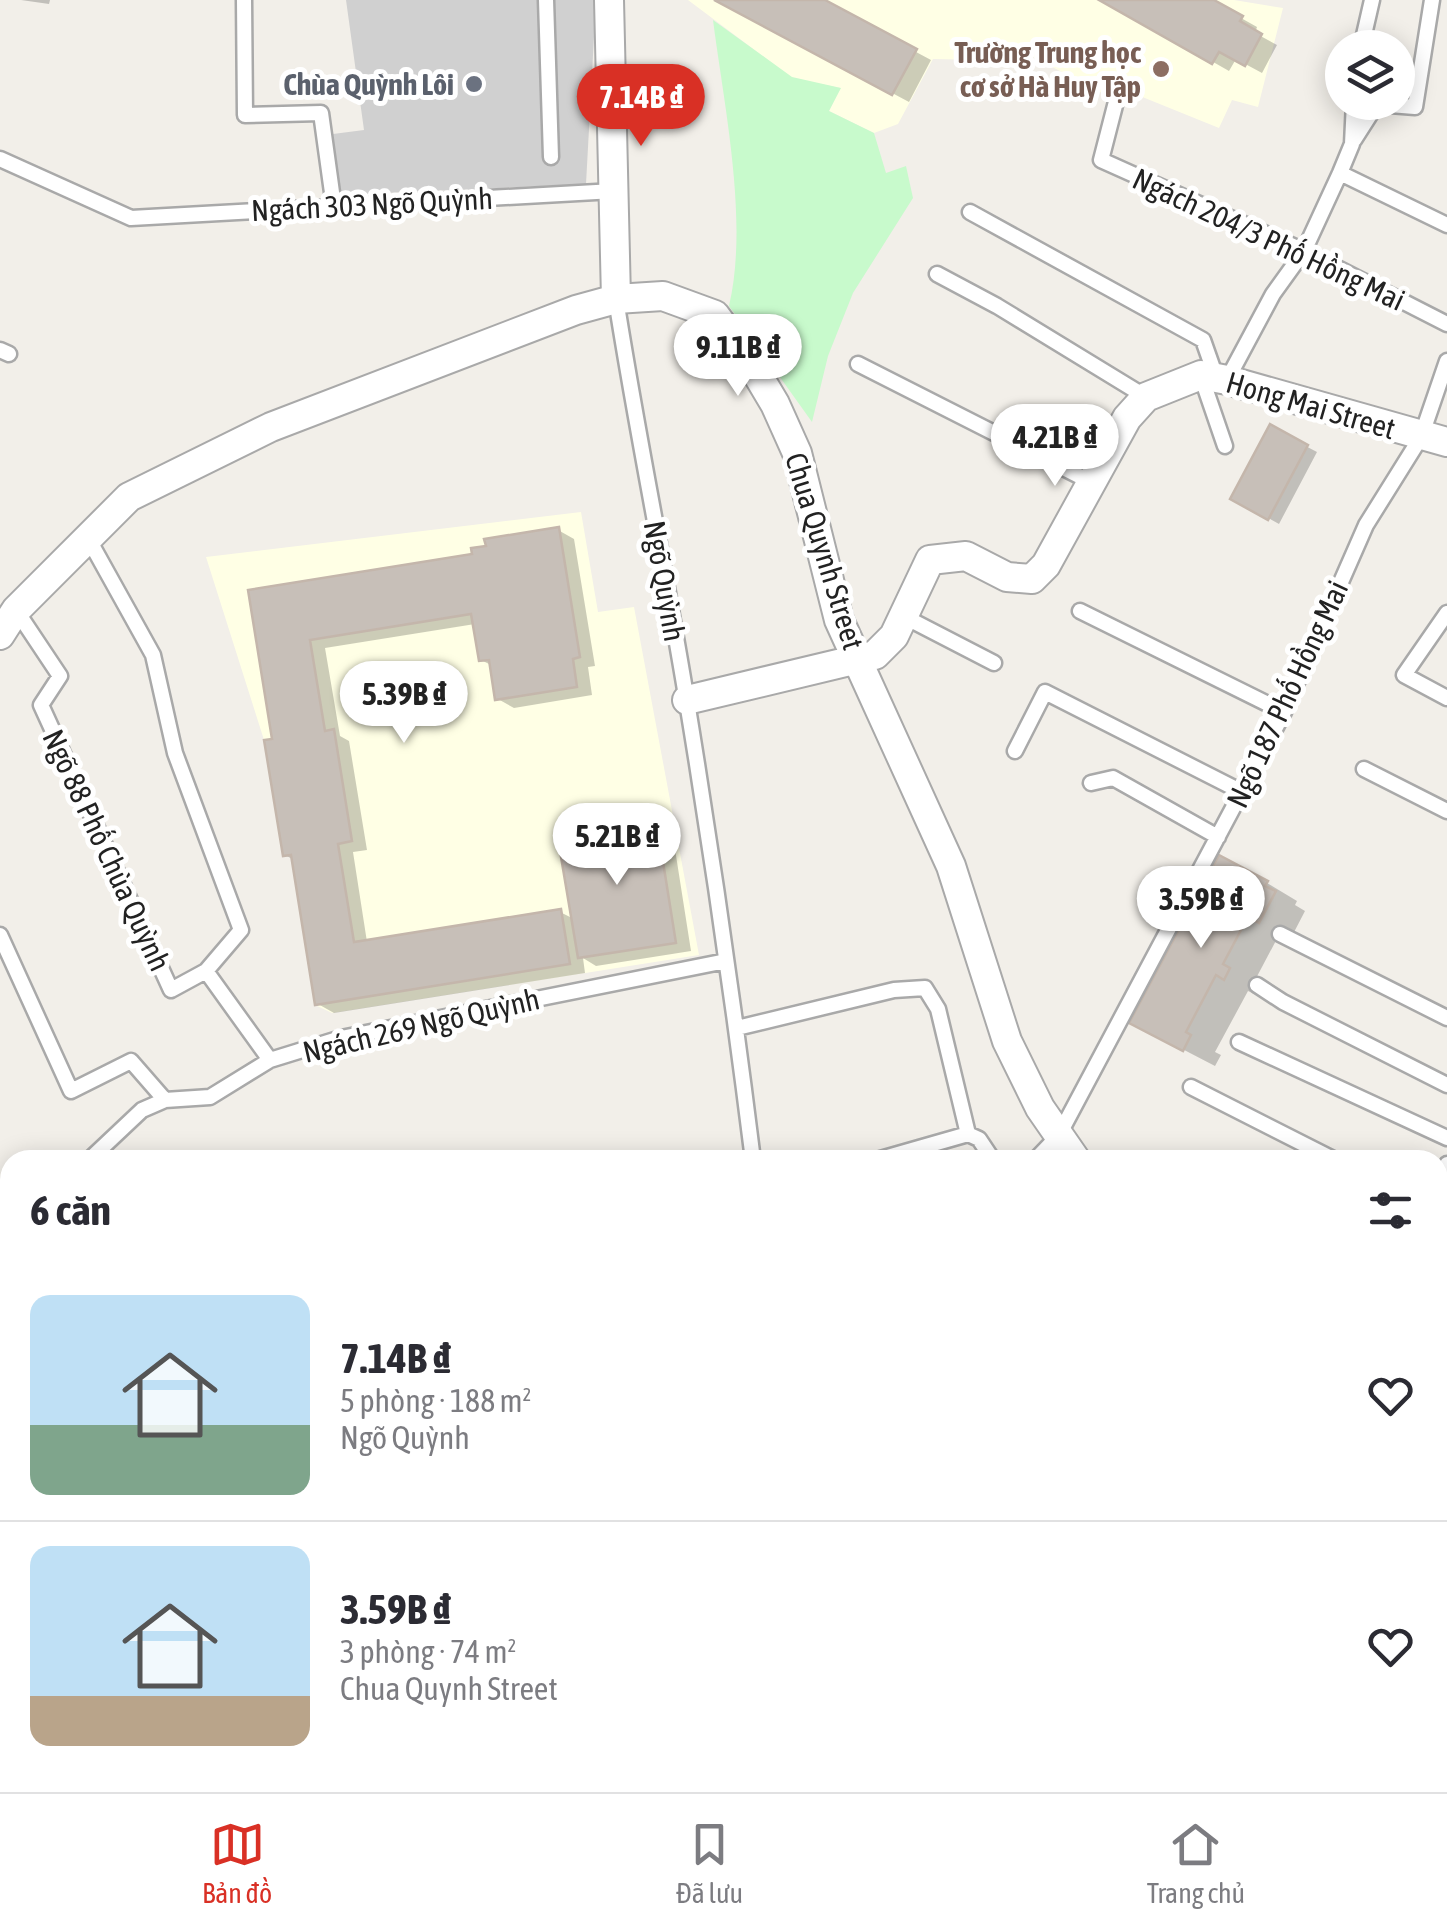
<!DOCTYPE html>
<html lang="vi">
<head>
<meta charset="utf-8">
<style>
  :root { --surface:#fff; --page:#f7f7f7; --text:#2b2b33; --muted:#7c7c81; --line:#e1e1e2; --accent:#d93025 }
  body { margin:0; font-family:"Asap Condensed",sans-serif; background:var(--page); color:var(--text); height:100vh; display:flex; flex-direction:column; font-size:38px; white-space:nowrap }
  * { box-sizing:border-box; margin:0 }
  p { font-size:32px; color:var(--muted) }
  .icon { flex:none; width:55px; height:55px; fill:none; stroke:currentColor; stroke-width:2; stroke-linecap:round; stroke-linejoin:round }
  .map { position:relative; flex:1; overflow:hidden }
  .sheet { position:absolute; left:0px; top:1150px; width:1448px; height:642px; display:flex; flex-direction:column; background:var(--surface); border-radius:30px 30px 0 0; box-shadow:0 5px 25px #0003 }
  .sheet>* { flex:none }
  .tools { position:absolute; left:1325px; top:30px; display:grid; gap:20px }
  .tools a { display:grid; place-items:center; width:90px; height:90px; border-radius:50%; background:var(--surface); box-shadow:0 5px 25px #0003; font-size:50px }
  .price { position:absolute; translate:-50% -85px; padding:0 22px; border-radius:35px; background:#fff; color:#222; font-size:32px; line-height:65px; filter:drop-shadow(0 2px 5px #0008) }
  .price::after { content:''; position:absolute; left:50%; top:60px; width:30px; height:22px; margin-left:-15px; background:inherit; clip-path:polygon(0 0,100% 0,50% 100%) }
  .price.selected { background:var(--accent); color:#fff }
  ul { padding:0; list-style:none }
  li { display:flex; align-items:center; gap:30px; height:250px; padding:0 30px }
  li+li { border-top:2px solid var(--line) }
  li span { display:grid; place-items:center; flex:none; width:280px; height:200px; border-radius:20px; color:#555 }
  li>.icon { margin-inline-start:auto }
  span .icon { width:120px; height:120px; fill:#fffc; stroke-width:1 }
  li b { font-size:42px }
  h2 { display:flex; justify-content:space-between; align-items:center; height:120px; padding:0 30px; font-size:42px }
  .menu { display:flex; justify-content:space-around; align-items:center; height:140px; border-top:2px solid var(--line); background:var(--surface); font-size:28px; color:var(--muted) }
  .menu a { display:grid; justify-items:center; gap:5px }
  .menu .selected { color:var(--accent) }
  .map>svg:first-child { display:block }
  .education { fill:#ffffe5 }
  .religious { fill:#d0d0d0 }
  .park { fill:#c8facc }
  .shadow { fill:#0003 }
  .building { fill:#c7bfb8; stroke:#c4b6ab; stroke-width:2.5 }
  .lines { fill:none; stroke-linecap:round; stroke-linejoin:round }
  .service-casing { stroke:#a9a9a9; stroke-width:19 }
  .minor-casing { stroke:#a9a9a9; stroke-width:32 }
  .service { stroke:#fff; stroke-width:14 }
  .minor { stroke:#fff; stroke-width:28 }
  .education-dot { fill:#8d6e63; stroke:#fff; stroke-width:4 }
  .worship-dot { fill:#6b7280; stroke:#fff; stroke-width:4 }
  .labels { text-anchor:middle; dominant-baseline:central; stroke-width:10; stroke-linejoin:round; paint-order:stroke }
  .education-label { font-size:30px; font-weight:bold; fill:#785e54; stroke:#fff; text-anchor:end }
  .worship-label { font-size:30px; font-weight:bold; fill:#5b616d; stroke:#fff; text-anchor:end }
  .street-label { font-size:30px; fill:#222; stroke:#fff }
</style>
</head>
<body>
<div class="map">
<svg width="1447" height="1792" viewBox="0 0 1447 1792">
  <rect width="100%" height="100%" fill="#f2efe9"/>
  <path class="education" d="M688 0H1234L1283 8 1258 107 1232 100 1219 128 1130 92 1123 104 995 37 982 60 933 59 898 124 874 133 829 111 840 88 792 78Z
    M581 512 598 612 634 607 699 955 332 1013 315 1005 291 856H283L264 740 206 557Z"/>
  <path class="religious" d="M346 0H596L586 184 339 195 333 134 364 130Z"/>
  <path class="park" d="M713 20 792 77 841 88 829 111 874 133 886 173 906 166 913 198 853 293 828 356 812 422 729 306C749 221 724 106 713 20Z"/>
  <path class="shadow" d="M21 0H50L49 4Z
    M718 0H819L931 60 909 102Z
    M1104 0H1209L1257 27 1255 33 1277 45 1262 73 1236 59 1229 71Z
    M1271 428 1317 452 1279 524 1233 498Z
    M558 530 574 539 595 666 588 667 592 695 514 708 498 699 493 666 481 660 475 624 325 648 340 736 349 741 367 850 353 852 367 942 560 912 574 919 656 821 672 830 691 951 596 966 583 958 585 973 334 1013 318 1004 294 860 285 855 275 741 250 592 475 556Z
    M1267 883 1297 901 1295 905 1305 911 1291 938 1280 933 1253 984 1260 988 1256 995 1248 991 1215 1052 1221 1055 1215 1066 1163 1039Z"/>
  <path class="building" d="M714 0H825L917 49 892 95Z
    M1099 0H1214L1243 16 1240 21 1262 34 1245 66 1219 52 1212 64Z
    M1270 424 1308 445 1268 520 1230 499Z
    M559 527 580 657 573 659 577 687 495 700 489 660 479 661 471 614 310 640 325 731 334 729 352 841 338 844 354 942 561 909 570 964 315 1005 291 855 283 856 264 740 272 739 248 590 472 554 471 548 486 546 484 539Z
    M656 818 676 943 578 958 557 833Z
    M1219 855 1268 881 1265 886 1276 891 1259 923 1248 917 1223 964 1230 968 1224 980 1216 975 1186 1032 1191 1035 1183 1051 1129 1023Z
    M1198 1782H1224L1241 1792H1193Z"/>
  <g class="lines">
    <g class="service-casing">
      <path id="service" d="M244 0 245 115 321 113 334 207
        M546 0 551 157
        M1361 48 1372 0
        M1119 90 1101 160 1304 251 1447 324
        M1354 140 1377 104 1415 107 1432 0
        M0 159 131 218 614 191
        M1340 173 1447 225
        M970 212 1203 340 1216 377
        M937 274 997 306 1146 397
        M616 299C637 434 665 567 687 702 712 854 734 1007 753 1160
        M0 350 9 354
        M858 364 1091 482
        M1201 376 1225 446
        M1227 380 1273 294 1304 251 1340 173 1352 144 1354 102
        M16 610 60 676 41 705 171 990 206 971 241 930 175 753 153 655 88 538
        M1080 611 1284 712
        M1447 613 1404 675 1447 698
        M903 616 994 663
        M1015 751 1045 692 1242 792
        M1364 769 1447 811
        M1091 783 1113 778 1218 837
        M1280 934 1447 1018
        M0 935 71 1091 131 1061 165 1100 210 1097 270 1060 341 1038 726 961
        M206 971 270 1060
        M1257 985 1283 1002 1447 1085
        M737 1028 894 990 925 988 938 1009 968 1134 979 1139 993 1160
        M1239 1042 1447 1138
        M1191 1087 1335 1160
        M89 1160 142 1110 165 1100
        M877 1160 968 1134
        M1035 1160 1059 1135 1284 712 1366 525 1421 437 1447 361
        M1438 1184 1447 1164
        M1438 1212 1447 1217
        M0 1213 10 1223
        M1438 1518 1447 1522
        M0 1617 10 1613
        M1438 1715 1447 1726
        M0 1753 10 1752
        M259 1782 266 1792
        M497 1782 499 1792
        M1263 1782 1272 1792
        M1391 1782 1399 1792
        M540 1792 562 1782
        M904 1792V1782"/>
    </g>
    <g class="minor-casing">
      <path id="minor" d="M609 0 616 299
        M0 635 16 610 129 497 271 427 576 310 616 299 663 296 715 315 750 362 775 404 797 453 839 620 951 866 1007 1041 1040 1108 1076 1160
        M687 700 875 655 894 636 930 560 966 556 1007 577 1032 579 1046 565 1127 418 1146 397 1201 375 1227 380 1447 442
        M1438 1401 1447 1403"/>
    </g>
    <use href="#service" class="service"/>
    <use href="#minor" class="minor"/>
  </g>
  <circle class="education-dot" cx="1161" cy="69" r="10"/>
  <circle class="worship-dot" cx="474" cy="84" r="10"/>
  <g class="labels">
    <g class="education-label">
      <text x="1141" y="52">Trường Trung học<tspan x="1141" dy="34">cơ sở Hà Huy Tập</tspan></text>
    </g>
    <g class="worship-label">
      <text x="454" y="84">Chùa Quỳnh Lôi</text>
    </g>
    <g class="street-label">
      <text transform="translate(372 204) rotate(-3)">Ngách 303 Ngõ Quỳnh</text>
      <text transform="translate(1269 239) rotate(25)">Ngách 204/3 Phố Hồng Mai</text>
      <text transform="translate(1311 405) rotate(16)">Hong Mai Street</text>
      <text transform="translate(825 551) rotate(73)">Chua Quynh Street</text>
      <text transform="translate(665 581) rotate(80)">Ngõ Quỳnh</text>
      <text transform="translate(1287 694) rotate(-65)">Ngõ 187 Phố Hồng Mai</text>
      <text transform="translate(107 850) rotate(65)">Ngõ 88 Phố Chùa Quỳnh</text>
      <text transform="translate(421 1025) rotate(-13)">Ngách 269 Ngõ Quỳnh</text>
    </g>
  </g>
</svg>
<div class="tools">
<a><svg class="icon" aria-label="layers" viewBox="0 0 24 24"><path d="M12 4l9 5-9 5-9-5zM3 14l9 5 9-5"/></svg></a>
</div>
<b class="price selected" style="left:641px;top:149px">7.14B ₫</b>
<b class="price" style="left:738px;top:399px">9.11B ₫</b>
<b class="price" style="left:1055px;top:489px">4.21B ₫</b>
<b class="price" style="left:404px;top:746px">5.39B ₫</b>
<b class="price" style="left:617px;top:888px">5.21B ₫</b>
<b class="price" style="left:1201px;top:951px">3.59B ₫</b>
<section class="sheet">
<h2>6 căn<svg class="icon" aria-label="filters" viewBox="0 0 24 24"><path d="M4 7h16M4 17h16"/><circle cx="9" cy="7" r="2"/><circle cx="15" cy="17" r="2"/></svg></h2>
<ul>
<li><span style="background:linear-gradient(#bfe0f5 65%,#7fa58c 0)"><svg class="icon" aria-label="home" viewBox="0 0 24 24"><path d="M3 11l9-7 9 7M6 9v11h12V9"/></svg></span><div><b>7.14B ₫</b><p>5 phòng · 188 m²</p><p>Ngõ Quỳnh</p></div><svg class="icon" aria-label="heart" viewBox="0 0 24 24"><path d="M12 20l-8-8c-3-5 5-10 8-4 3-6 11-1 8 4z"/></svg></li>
<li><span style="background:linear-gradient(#bfe0f5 75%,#b9a48a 0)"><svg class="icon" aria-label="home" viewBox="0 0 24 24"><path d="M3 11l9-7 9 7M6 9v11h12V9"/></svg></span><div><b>3.59B ₫</b><p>3 phòng · 74 m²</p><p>Chua Quynh Street</p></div><svg class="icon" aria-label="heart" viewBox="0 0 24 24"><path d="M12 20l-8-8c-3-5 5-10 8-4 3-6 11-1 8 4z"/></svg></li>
</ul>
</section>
</div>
<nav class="menu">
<a class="selected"><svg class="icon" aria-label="map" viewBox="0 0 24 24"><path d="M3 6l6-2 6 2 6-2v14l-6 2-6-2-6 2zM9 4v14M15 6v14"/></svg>Bản đồ</a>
<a><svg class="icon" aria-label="saved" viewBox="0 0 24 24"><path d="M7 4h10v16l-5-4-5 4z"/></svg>Đã lưu</a>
<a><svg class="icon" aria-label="home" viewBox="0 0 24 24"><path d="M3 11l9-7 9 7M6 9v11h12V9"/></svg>Trang chủ</a>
</nav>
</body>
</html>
